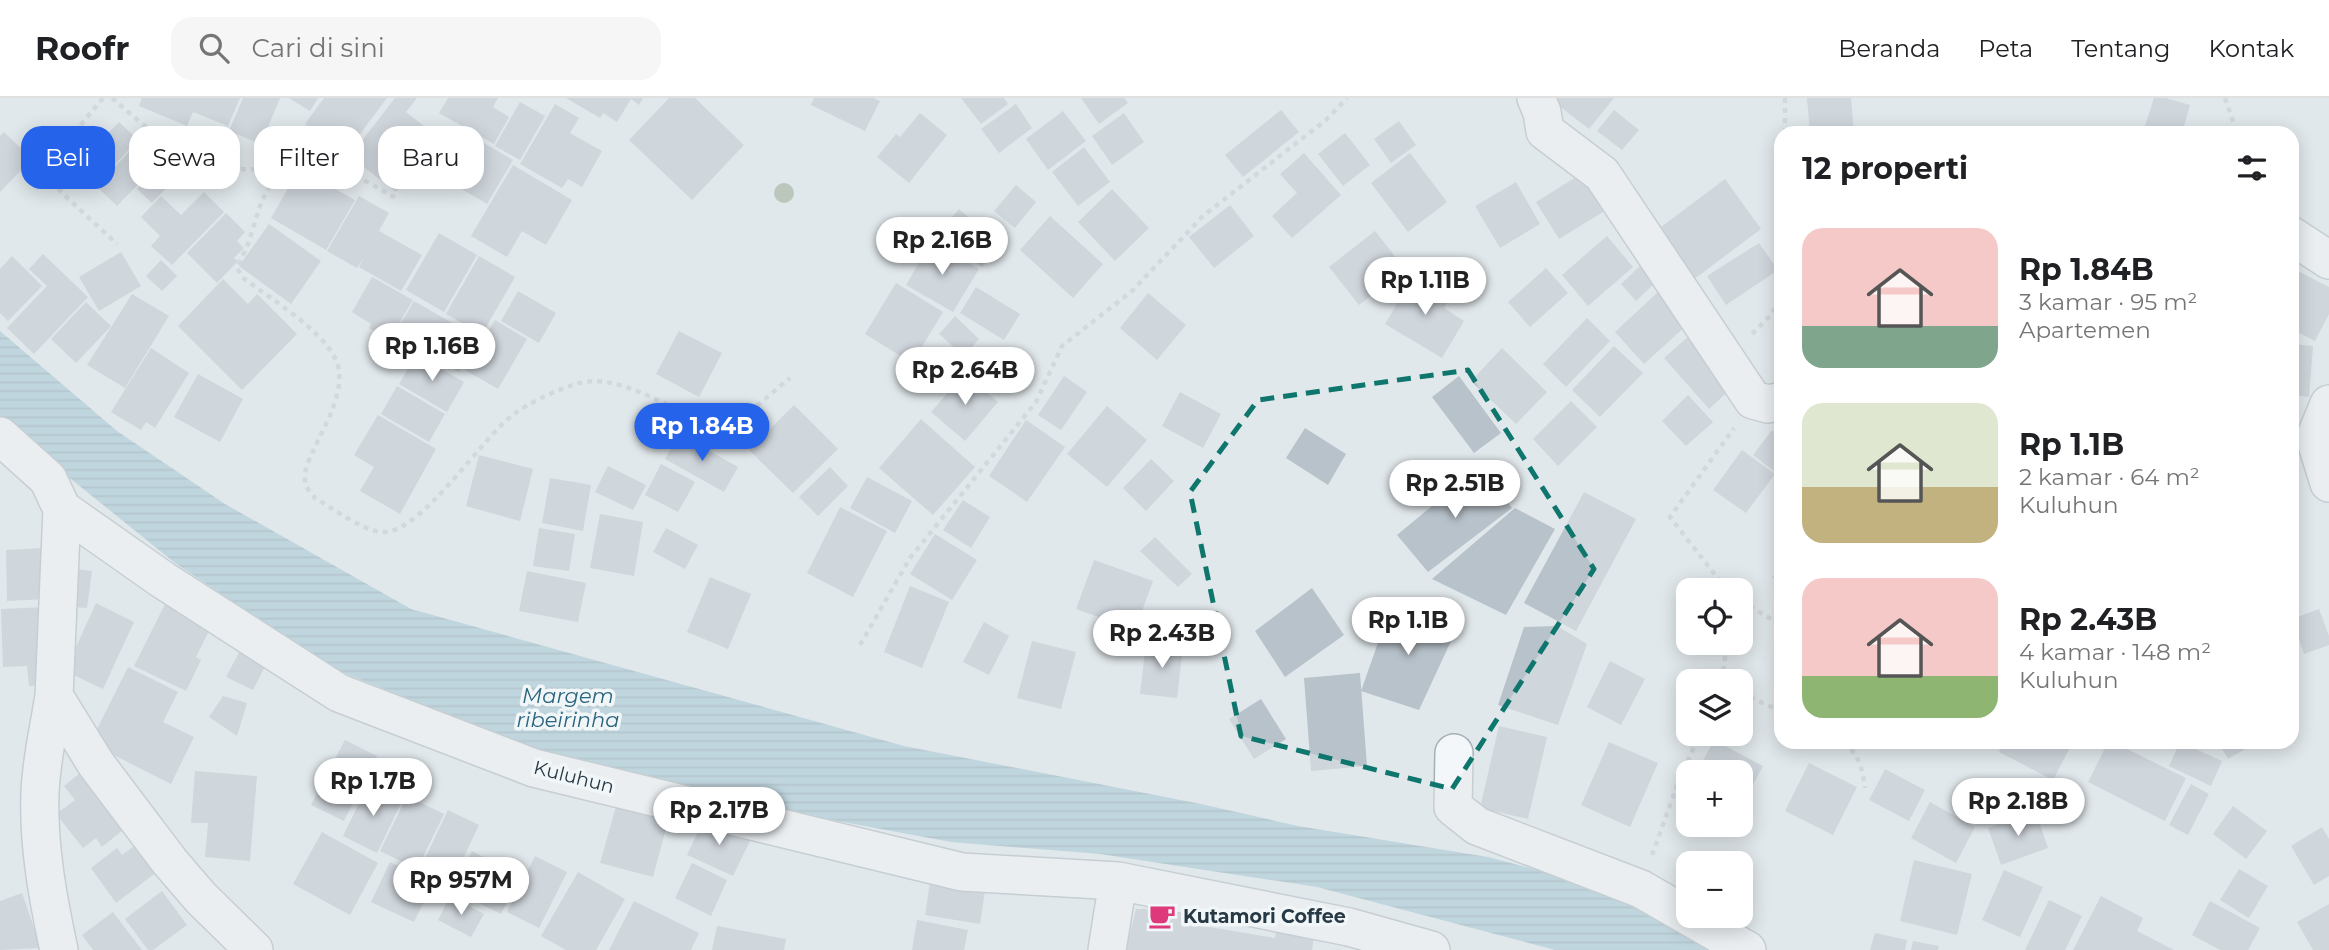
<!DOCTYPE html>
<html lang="id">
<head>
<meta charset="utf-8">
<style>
  :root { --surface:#fff; --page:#f6f6f6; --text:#202124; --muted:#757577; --line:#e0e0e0; --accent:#2563eb }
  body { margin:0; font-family:Montserrat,sans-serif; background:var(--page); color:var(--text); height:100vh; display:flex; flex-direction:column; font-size:26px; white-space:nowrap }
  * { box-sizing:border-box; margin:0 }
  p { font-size:23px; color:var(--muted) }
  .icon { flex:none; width:38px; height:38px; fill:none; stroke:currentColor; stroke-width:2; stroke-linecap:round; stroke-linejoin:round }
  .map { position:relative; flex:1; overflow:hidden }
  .sheet { position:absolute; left:1774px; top:28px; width:525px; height:623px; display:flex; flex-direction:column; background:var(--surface); border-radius:21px; box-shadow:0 4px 18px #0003 }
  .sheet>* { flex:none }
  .banner { position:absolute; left:21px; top:28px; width:665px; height:63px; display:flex; gap:14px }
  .fabs { position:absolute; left:1676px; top:480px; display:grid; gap:14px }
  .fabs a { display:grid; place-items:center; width:77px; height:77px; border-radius:14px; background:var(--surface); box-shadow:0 4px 18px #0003; font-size:35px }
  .price { position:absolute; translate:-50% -60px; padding:0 16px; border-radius:24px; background:#fff; color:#222; font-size:23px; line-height:46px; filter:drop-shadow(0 2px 4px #0008) }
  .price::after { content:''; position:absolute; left:50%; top:42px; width:21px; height:16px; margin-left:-10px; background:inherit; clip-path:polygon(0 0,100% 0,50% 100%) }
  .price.active { background:var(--accent); color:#fff }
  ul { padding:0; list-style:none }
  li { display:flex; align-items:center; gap:21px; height:175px; padding:0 28px }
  li span { display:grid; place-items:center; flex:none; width:196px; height:140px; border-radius:21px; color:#555 }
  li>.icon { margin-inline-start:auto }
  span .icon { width:84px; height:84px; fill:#fffc; stroke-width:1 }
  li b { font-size:30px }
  h2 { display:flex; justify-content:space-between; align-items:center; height:84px; padding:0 28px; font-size:30px }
  .chip { padding:0 24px; border-radius:21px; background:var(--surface); box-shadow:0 4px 18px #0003; font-size:24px; line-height:63px }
  .chip.active { background:var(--accent); color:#fff }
  header { display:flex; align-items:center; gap:42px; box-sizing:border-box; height:98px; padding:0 35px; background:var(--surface); border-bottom:2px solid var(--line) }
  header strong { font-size:33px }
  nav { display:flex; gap:38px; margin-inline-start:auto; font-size:24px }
  .search { width:490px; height:63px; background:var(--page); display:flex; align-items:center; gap:18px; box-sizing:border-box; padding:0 24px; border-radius:21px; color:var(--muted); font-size:26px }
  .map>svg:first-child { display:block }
  .water { fill:url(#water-rules) }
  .building { fill:#b8c2ca }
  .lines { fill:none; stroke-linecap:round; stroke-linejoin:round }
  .street-casing { stroke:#a5b0b6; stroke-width:40 }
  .path { stroke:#bfc6ca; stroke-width:4.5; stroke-dasharray:5 5; stroke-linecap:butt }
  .street { stroke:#f4f7f9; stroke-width:37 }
  .tree { fill:#8c9f86 }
  .marked { fill:none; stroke:#0f766e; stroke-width:5; stroke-dasharray:14 9; stroke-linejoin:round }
  .labels { text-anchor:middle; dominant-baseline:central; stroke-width:7; stroke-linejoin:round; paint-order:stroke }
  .street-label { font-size:19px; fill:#273945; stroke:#f1f6f8 }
  .poi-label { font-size:19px; font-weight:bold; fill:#273945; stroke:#f1f6f8; text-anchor:start }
  .water-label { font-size:21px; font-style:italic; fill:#2c657e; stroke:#f1f6f8 }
</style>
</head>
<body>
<header>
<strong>Roofr</strong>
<div class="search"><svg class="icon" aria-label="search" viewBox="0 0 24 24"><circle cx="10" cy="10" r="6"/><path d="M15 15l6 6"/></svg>Cari di sini</div>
<nav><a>Beranda</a><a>Peta</a><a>Tentang</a><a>Kontak</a></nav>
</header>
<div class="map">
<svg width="2329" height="852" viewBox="0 0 2329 852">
  <defs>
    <pattern id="water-rules" width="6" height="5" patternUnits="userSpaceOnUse" patternTransform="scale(1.75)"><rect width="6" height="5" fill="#98c0cf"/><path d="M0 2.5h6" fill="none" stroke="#7c9daa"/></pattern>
  </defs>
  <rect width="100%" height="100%" fill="#e1e8eb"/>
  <path class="water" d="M0 233 117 333 225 406 411 511 904 648 1201 706 1298 728 1488 759 1584 784 1663 817 1724 852H1555L1317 789 1100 756 951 744 751 707 555 659 334 571 175 465 35 352 0 319Z"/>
  <path class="building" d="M142 0H240L228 28 193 14 187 28 139 8Z
    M243 0H280L261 46 229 33Z
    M289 0H318L310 13Z
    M324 0H387L345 56 305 26Z
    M395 0H417L406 14 438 39 396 94 350 58Z
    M448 0H498L493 9 509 19 494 46 439 15Z
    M566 0H643L639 7 631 1 617 24 603 15 600 20Z
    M669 0H695L744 47 692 102 629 42Z
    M814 0H873L880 3 865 33 811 7Z
    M961 0H1004L1008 6 981 26Z
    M1081 0H1124L1128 5 1099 26Z
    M1549 0H1614L1589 31Z
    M1807 0H1851L1854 35H1810Z
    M2154 0H2166L2190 7 2182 35H2156L2144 31Z
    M520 4 545 18 520 62 495 48Z
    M555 6 579 20 570 35 602 53 582 89 568 81 562 90 520 66Z
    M1016 6 1032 30 999 55 981 31Z
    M1281 12 1299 34 1243 79 1225 57Z
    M1614 12 1639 32 1622 52 1597 33Z
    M1063 13 1086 43 1048 72 1026 41Z
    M920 15 947 37 909 85 877 59 896 36 900 39Z
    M1124 15 1144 44 1112 67 1092 38Z
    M1399 23 1416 47 1391 65 1374 41Z
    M119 24 138 42 95 87 75 69Z
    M4 34 32 61 0 94V38Z
    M1345 35 1370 67 1343 88 1318 56Z
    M479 42 513 62 487 106 453 86Z
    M1084 49 1110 84 1078 108 1052 74Z
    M129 54 150 74 117 108 96 88Z
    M1304 55 1341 97 1292 140 1272 118 1297 95 1280 76Z
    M1410 55 1447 104 1408 134 1371 85Z
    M513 67 572 102 546 147 522 133 507 159 471 138Z
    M157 69 172 84 152 105 137 91Z
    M299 71 355 102 326 152 271 120Z
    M1581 76 1603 114 1559 141 1536 104Z
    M1725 81 1761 131 1693 182 1657 132Z
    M1516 84 1540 126 1500 150 1475 108Z
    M1016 87 1036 104 1015 130 994 113Z
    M1112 91 1149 130 1115 163 1078 124Z
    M204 94 224 114 172 167 151 148 160 138 141 119 161 98 181 117Z
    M359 98 389 115 379 133 422 157 401 193 359 169 364 159 357 170 327 153Z
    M1230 107 1254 138 1214 170 1189 139Z
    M959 111 1000 146 982 169 940 133Z
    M226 115 245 134 237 143 244 150 234 160 238 163 217 185 187 155Z
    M1050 118 1103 166 1073 200 1020 152Z
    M269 126 321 163 291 206 239 168Z
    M1375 133 1405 171 1359 207 1329 169Z
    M439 135 477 157 444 214 406 192Z
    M1607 138 1633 169 1588 208 1562 177Z
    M931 144 979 171 953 214 906 187Z
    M1759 145 1778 172 1726 207 1707 178Z
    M121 154 141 188 99 213 79 179Z
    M43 156 88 199 34 256 7 230 47 188 29 171Z
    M12 158 42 188 8 223 0 215V171Z
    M479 158 515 179 482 236 446 216Z
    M161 162 177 178 162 193 146 178Z
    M1640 168 1655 185 1636 203 1621 186Z
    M1546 170 1568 195 1530 229 1508 204Z
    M2292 170 2329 189V216L2315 243 2292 231Z
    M1414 177 1450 199 1444 210 1464 223 1442 260 1385 226Z
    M372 179 413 202 389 242 369 230 371 226 352 214Z
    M223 181 248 206 257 196 297 236 242 292 178 228Z
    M896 185 943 214 912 265 865 236Z
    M976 189 1020 216 1004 242 960 215Z
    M518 193 556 215 539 245 501 223Z
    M1658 194 1688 226 1644 266 1615 234Z
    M1148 195 1186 227 1157 262 1120 230Z
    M132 196 169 218 125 290 87 267Z
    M414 203 478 240 459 274 394 237Z
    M86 204 111 228 76 265 51 241Z
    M955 218 979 241 964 258 939 236Z
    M1587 220 1610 243 1566 289 1543 266Z
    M495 222 527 241 498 291 465 272Z
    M679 233 722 255 699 299 656 276Z
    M1690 237 1735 287 1709 311 1664 260Z
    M2292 246 2313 248 2309 299 2292 297Z
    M1614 248 1643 275 1600 319 1572 292Z
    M151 250 189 275 155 330 146 324 141 332 111 314Z
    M1502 250 1547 294 1516 326 1471 283Z
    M416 257 464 284 447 314 399 286Z
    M965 275 998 304 965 343 931 314Z
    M198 276 243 301 220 344 174 319Z
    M1064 278 1087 294 1061 332 1038 317Z
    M1459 278 1501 335 1474 355 1432 299Z
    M397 288 445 316 429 344 381 316Z
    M1180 294 1221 316 1203 350 1162 328Z
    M1688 297 1713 324 1686 348 1662 323Z
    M1571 303 1597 329 1558 368 1533 341Z
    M794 307 838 351 793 395 749 352Z
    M1107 308 1147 342 1107 389 1067 356Z
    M378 317 436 351 400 416 360 393 374 369 354 357Z
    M921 321 975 369 933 417 879 370Z
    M1026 322 1065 349 1027 404 989 378Z
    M1305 330 1346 356 1328 387 1286 360Z
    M1772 332 1782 340V374L1779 377 1753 357Z
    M679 336 738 369 724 394 665 361Z
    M1742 352 1775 376 1746 415 1713 392Z
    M479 357 533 371 520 423 466 408Z
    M1151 361 1174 383 1146 413 1123 390Z
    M661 366 695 384 678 414 645 397Z
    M608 368 646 387 633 412 595 394Z
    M830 369 848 388 818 418 799 399Z
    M1479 369 1512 410 1428 474 1397 437Z
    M867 379 912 403 895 435 850 410Z
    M550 380 591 387 583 433 542 425Z
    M1584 394 1636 421 1576 533 1524 505Z
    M963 402 990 419 971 450 943 432Z
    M840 409 887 433 853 499 807 475Z
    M1515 410 1555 431 1506 517 1432 481Z
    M600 416 643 424 634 478 590 470Z
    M539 430 575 436 569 473 533 468Z
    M666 430 698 447 685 471 653 454Z
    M935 436 977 462 952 502 910 476Z
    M1155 439 1192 476 1178 489 1140 453Z
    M44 450 47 501 7 503 6 452Z
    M1094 462 1153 483 1135 532 1076 511Z
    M66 470 92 473 87 510 62 508Z
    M1782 471V489L1772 479Z
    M527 473 586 485 578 524 519 513Z
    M710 479 751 496 728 551 687 534Z
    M910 488 949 504 922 570 884 554Z
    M1312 490 1344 537 1285 579 1255 533Z
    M168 500 214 523 196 559 201 562 186 593 134 568Z
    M96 505 134 524 103 591 65 573Z
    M1391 508 1458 528 1419 612 1361 593Z
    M46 509 49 587 29 588 27 568 3 569 1 511Z
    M2319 511 2329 538V547L2304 556 2292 521Z
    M984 524 1009 538 989 577 963 564Z
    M1557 528 1587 546 1558 627 1498 607 1524 529Z
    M1032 543 1076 554 1061 611 1017 600Z
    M1146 545 1183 549 1177 600 1140 596Z
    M242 549 268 563 253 592 226 579Z
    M1610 563 1645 581 1621 627 1587 609Z
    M128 569 178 594 163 624 194 639 171 686 90 645Z
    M1360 575 1367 668 1311 673 1304 580Z
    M223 598 247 605 237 638 209 619Z
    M1261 601 1286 641 1254 661 1229 621Z
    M1499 628 1547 639 1528 721 1480 710Z
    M345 642 377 658 344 723 311 707Z
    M1714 642 1763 668 1744 704 1741 703V674H1697Z
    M1609 644 1658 665 1630 729 1581 707Z
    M2004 644H2073L2053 682 1999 654Z
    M2108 644H2113L2186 680 2165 723 2088 684Z
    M2180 644 2222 663 2211 688 2169 668Z
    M2218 644H2257L2228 661Z
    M1809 665 1857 689 1833 737 1785 713Z
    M90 667 134 723 102 749 96 740 83 750 56 716 75 702 64 688Z
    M1885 671 1925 692 1909 723 1869 702Z
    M195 673 257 678 250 763 205 759 208 725H191Z
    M2005 682 2044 689 2040 712 2002 705Z
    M369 685 403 701 377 755 343 738Z
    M2191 686 2209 696 2188 737 2169 727Z
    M2047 687 2072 692 2067 716 2043 711Z
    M407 698 444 716 417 771 380 753Z
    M1930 704 1975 729 1956 765 1911 740Z
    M617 705 669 719 653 779 600 765Z
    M2233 708 2267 733 2246 761 2213 736Z
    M448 712 479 727 450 788 419 773Z
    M2035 712 2048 750 2001 767 1988 730Z
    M705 719 751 741 733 778 687 757Z
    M2322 729 2329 741V778L2314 787 2291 748Z
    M322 734 378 765 350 817 293 786Z
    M141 743 161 771 116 805 91 770 117 750 122 757Z
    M472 753 520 778 501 816 453 792Z
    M535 758 567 774 539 830 507 814Z
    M1914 762 1972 776 1957 837 1900 823Z
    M390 764 433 785 414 824 371 804Z
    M692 765 727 782 711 818 675 800Z
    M2239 771 2268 788 2249 820 2220 802Z
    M2004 772 2043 789 2020 839 1982 822Z
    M578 774 625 801 596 852H566L541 838Z
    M931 778 986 786 980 826 925 817Z
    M162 793 187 827 153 852H148L125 821Z
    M22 795 41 850 0 852V803Z
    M450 798 484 816 471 839 438 822Z
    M2101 798 2143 820 2137 833 2174 852H2073Z
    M2049 802 2082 818 2065 852H2025Z
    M634 803 699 835 691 852H609Z
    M2210 803 2260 830 2248 852H2220L2192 837Z
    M1148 804 1205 818 1203 828 1275 840 1276 833 1314 839 1312 852H1126L1136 811H1147Z
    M2329 806V852H2313L2297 824Z
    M113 814 142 852H93L82 837Z
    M917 822 968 832 964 852H912Z
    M717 828 786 841 784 852H712Z
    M1875 835 1907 842 1905 852H1870Z
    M1913 843 1939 848 1938 852H1911Z"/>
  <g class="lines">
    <g class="street-casing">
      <path id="street" d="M1536 0 1542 14 1545 33 1602 76 1753 302 1768 306 1782 303
        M2292 138 2329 162
        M2329 306 2315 340 2329 385
        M0 338 48 381 62 411 54 598 96 666 170 764 201 800 254 852
        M62 411 163 482 339 595 534 670 962 774 1118 783 1349 829 1431 852
        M54 598C49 630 41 663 40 695 38 747 48 801 59 852
        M1454 655 1453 709 1477 728 1641 791 1747 852
        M1107 852 1118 783"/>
    </g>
    <path class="path" d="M103 0 59 53 51 70 54 85 62 95 117 146
      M112 0C153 36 198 75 257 71 264 71 271 71 278 70 289 68 303 59 314 60 331 61 378 91 396 100
      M2225 0 2237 35
      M1785 35V0
      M279 70 261 105 248 146 237 170 242 179C268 199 321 231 335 260 349 288 326 325 314 351 310 360 304 371 305 382 305 389 311 395 315 400 332 410 362 432 381 434 420 438 481 340 514 316 531 304 556 292 576 286 634 268 692 343 744 316 760 307 776 291 790 280
      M1752 236 1770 218 1782 199
      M1727 492 1670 419 1734 330
      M1741 503 1774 523H1782
      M860 547 910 460 1036 304 1062 248 1132 193 1203 118 1326 22 1347 0
      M1722 583 1727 544
      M1741 595 1782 614
      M1844 644C1859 658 1862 669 1865 690
      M1652 757 1678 685 1700 635"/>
    <use href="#street" class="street"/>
  </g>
  <circle class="tree" cx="784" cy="95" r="10"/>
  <path d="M0 0H2329V852H0ZM1468 272 1594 471 1452 691 1241 638 1190 394 1258 302Z" fill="#e1e8eb" fill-opacity=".55" fill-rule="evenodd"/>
  <path class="marked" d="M1468 272 1594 471 1452 691 1241 638 1190 394 1258 302Z"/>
  <defs>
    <g id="cafe-bare" transform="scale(2.1)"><path d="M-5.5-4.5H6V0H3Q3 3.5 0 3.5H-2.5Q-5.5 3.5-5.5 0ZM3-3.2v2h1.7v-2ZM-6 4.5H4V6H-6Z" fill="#de397a" stroke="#f1f6f8" stroke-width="2.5" paint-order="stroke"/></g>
  </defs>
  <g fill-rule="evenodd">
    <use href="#cafe-bare" x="1162" y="818"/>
  </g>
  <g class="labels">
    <g class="street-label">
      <text transform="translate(574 679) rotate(14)">Kuluhun</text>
    </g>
    <g class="poi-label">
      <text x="1183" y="818">Kutamori Coffee</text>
    </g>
    <g class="water-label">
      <text x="568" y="597">Margem<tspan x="568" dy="24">ribeirinha</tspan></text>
    </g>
  </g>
</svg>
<div class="fabs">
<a><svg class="icon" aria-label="locate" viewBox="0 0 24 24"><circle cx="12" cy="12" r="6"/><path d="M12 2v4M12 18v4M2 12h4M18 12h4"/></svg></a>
<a><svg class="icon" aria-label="layers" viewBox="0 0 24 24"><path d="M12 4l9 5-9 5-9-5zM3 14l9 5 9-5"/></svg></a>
<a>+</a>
<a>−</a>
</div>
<b class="price" style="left:942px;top:179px">Rp 2.16B</b>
<b class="price" style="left:1425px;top:219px">Rp 1.11B</b>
<b class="price" style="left:432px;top:285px">Rp 1.16B</b>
<b class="price" style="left:965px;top:309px">Rp 2.64B</b>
<b class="price active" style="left:702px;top:365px">Rp 1.84B</b>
<b class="price" style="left:1455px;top:422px">Rp 2.51B</b>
<b class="price" style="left:1408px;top:559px">Rp 1.1B</b>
<b class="price" style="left:1162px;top:572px">Rp 2.43B</b>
<b class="price" style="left:373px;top:720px">Rp 1.7B</b>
<b class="price" style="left:2018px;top:740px">Rp 2.18B</b>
<b class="price" style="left:719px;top:749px">Rp 2.17B</b>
<b class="price" style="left:461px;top:819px">Rp 957M</b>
<div class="banner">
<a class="chip active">Beli</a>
<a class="chip">Sewa</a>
<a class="chip">Filter</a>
<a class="chip">Baru</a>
</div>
<section class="sheet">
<h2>12 properti<svg class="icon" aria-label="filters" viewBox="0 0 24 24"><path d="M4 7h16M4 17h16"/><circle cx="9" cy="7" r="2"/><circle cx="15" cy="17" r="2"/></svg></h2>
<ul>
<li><span style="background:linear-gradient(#f6c9c9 70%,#7fa58c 0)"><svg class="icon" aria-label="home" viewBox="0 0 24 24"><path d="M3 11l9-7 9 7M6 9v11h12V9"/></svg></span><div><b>Rp 1.84B</b><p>3 kamar · 95 m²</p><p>Apartemen</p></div></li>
<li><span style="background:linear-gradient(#dfe7d0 60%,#c2b280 0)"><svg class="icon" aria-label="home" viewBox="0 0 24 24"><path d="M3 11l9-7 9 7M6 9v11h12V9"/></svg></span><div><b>Rp 1.1B</b><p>2 kamar · 64 m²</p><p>Kuluhun</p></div></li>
<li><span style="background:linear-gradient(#f6c9c9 70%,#8fb573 0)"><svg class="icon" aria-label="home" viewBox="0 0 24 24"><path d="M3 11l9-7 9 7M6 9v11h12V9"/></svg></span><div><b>Rp 2.43B</b><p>4 kamar · 148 m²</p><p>Kuluhun</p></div></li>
</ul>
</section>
</div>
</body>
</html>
